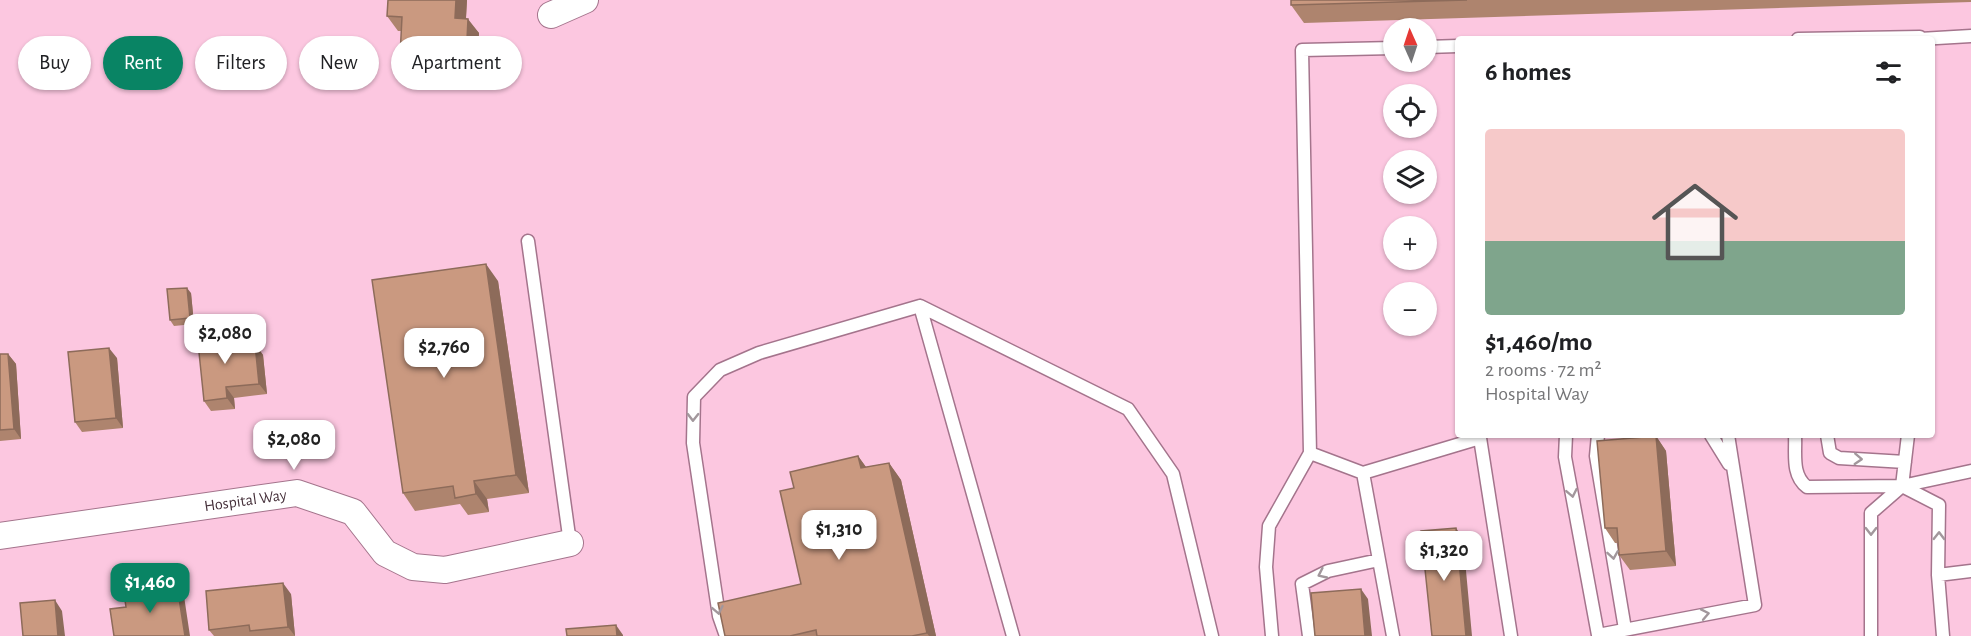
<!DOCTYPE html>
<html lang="en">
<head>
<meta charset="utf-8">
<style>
  :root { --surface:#fff; --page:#f6f6f6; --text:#202124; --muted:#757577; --accent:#098464 }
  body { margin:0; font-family:"Alegreya Sans",sans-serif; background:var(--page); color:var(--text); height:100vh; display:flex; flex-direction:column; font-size:22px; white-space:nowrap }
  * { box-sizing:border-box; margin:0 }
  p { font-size:20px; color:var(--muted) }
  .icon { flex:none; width:33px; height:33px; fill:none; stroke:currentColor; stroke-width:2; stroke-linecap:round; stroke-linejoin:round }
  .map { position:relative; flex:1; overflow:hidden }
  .sheet { position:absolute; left:1455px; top:36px; width:480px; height:402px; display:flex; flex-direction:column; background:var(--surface); border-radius:6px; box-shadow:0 2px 4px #0004 }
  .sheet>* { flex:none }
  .hud { position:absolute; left:18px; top:36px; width:570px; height:54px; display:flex; gap:12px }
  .needle { width:39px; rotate:357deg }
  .tools { position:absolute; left:1383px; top:18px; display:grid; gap:12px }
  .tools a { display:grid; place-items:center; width:54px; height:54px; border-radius:50%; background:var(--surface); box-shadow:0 2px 4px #0004; font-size:30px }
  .price { position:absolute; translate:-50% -51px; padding:0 14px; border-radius:12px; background:#fff; color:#222; font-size:20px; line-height:39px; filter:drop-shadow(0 2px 3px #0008) }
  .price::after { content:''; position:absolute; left:50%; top:36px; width:18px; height:14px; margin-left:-9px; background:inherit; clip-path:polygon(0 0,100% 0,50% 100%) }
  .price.active { background:var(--accent); color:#fff }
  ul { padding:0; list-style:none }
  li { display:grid; align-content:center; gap:12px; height:318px; padding:0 30px }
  li span { display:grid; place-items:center; height:186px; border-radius:6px; color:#555 }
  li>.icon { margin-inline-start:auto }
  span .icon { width:108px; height:108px; fill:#fffc; stroke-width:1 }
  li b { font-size:26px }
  h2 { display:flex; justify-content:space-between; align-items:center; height:72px; padding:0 30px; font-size:26px }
  .pill { padding:0 21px; border-radius:27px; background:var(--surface); box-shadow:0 2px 4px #0004; font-size:21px; line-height:54px }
  .pill.active { background:var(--accent); color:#fff }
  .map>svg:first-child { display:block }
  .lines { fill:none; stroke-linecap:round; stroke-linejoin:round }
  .lane-casing { stroke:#a4748c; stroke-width:15 }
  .street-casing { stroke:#a4748c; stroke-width:28 }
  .lane { stroke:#fff; stroke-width:12 }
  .street { stroke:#fff; stroke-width:26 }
  .wall { fill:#ae846e }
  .shaded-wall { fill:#8d6b5a }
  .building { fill:#ca9980; stroke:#8d6b5a; stroke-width:1.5 }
  .oneway { stroke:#a2979c }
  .labels { text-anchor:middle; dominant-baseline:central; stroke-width:5; stroke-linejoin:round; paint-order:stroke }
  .street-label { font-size:16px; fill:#442f39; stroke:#fdf8fa }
</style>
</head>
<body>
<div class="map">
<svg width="1971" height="636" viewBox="0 0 1971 636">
  <rect width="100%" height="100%" fill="#fcc7e0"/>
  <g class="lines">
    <g class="lane-casing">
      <path id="lane" d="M1798 39 1920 37
        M1920 39 1971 36
        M1426 47 1458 46
        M528 241 570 543
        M920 306 1128 409 1173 474 1212 636
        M1566 435 1565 457 1598 635 1755 605 1728 435
        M1598 435 1596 456 1625 629
        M1711 435 1729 464
        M1795 435C1796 453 1791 475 1807 487L1902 486 1971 471
        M1827 435 1830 453 1839 458 1905 462
        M1310 453 1363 473 1393 636
        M1363 473 1480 438 1511 636
        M1902 486 1939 505 1938 575 1943 636
        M1938 575 1971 571
        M726 636 719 616 693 443 694 397 720 370 759 353 920 306 1013 636
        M1272 636 1266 567 1269 526 1310 453 1302 50 1394 48
        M1309 636 1302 584 1328 571 1379 560
        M1871 636V513L1902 486 1908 435"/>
    </g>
    <g class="street-casing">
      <g id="street">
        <path d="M551 15 585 0"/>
        <path id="s1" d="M0 536 297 493 353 512 385 553 413 567 445 570 570 543"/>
      </g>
    </g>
    <use href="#lane" class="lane"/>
    <use href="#street" class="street"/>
  </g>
  <path class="wall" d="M388 0H467L466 19 479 33 476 74 411 70 400 56 402 31H398L387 16Z
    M1291 0H1971V2L1304 23 1291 5Z
    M498 281 529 493 487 499 489 512 468 515 460 504 415 511 403 493Z
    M191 293 194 324 174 326 170 320Z
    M232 341V347L255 344 263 355 267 394 234 398 235 409 211 411 204 401Z
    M0 354H8L16 364 21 439 0 441Z
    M117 358 123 428 82 432 75 422Z
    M1656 436 1666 451 1676 566 1630 570 1619 555 1618 543H1615L1605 528Z
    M858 456 866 467 889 463 901 480 936 636H725L801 584Z
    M291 594 295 636H214L209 630Z"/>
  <path class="shaded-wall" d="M456 0H467L465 33 455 18Z
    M468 19 479 33 476 74 466 60Z
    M486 264 498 281 529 493 516 475Z
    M187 288 191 293 194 324 190 318Z
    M225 331 232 341 233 358 226 348Z
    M255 344 263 355 267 394 259 384Z
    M109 348 117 358 123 428 116 418Z
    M8 354 16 364 21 439 14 429Z
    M226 387 234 398 235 409 227 398Z
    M1656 436 1666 451 1676 566 1666 551Z
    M858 456 871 474 861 468Z
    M889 463 901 480 936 636H929L927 633Z
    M474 481 487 499 489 512 476 494Z
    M1456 528 1463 538 1472 636H1466Z
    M283 583 291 594 295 636 288 627Z
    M177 586 184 596 190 636H185Z
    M1361 589 1368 599 1372 636H1365Z
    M55 600 62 611 65 636H58Z
    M616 625 623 635V636H617Z"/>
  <path class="building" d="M388 0H456L455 18 468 19 466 60 400 56 402 17 387 16Z
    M1291 0H1467L1291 5Z
    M486 264 516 475 474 481 476 494 455 498 453 486 403 493 372 280Z
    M187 288 190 318 170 320 167 289Z
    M225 331 226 348 255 344 259 384 226 387 227 398 204 401 197 333Z
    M109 348 116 418 75 422 68 352Z
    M0 354H8L14 429 0 430Z
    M1656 436 1666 551 1619 555 1617 528H1605L1597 441Z
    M858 456 861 468 889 463 927 633 912 636H817L816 630 790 636H725L718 603 801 584 780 491 794 488 790 472Z
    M1456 528 1466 636H1432L1421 531Z
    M283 583 288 627 250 631 249 625 209 630 206 591Z
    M177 586 185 636H114L110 609 126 607 124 594Z
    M1361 589 1365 636H1315L1311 593Z
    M55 600 58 636H23L20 603Z
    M616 625 617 636H567L566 629Z"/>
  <defs><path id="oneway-chevron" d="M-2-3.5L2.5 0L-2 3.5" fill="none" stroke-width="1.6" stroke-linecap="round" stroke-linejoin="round" transform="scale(1.5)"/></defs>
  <g class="oneway">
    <use href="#oneway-chevron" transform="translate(693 417) rotate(91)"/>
    <use href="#oneway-chevron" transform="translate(1858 459) rotate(3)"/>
    <use href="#oneway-chevron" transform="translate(1572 493) rotate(79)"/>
    <use href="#oneway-chevron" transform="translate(1871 531) rotate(90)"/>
    <use href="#oneway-chevron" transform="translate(1939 536) rotate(-89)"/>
    <use href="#oneway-chevron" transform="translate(1613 555) rotate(81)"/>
    <use href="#oneway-chevron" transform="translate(1322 574) rotate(155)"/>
    <use href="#oneway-chevron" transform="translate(718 610) rotate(79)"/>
    <use href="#oneway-chevron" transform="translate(1705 614) rotate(-11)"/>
  </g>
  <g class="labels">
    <g class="street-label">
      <text stroke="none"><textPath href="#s1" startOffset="248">Hospital Way</textPath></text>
    </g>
  </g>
</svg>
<div class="tools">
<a><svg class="needle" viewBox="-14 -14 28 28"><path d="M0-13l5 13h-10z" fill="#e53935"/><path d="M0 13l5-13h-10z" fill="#757577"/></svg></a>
<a><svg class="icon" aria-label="locate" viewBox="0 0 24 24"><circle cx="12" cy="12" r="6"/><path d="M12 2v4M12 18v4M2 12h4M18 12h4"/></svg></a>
<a><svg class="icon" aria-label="layers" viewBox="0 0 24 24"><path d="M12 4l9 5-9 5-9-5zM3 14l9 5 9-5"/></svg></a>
<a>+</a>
<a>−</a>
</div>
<b class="price" style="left:225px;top:365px">$2,080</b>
<b class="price" style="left:444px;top:379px">$2,760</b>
<b class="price" style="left:294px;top:471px">$2,080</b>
<b class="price" style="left:839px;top:561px">$1,310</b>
<b class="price" style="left:1444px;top:582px">$1,320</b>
<b class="price active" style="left:150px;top:614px">$1,460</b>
<div class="hud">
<a class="pill">Buy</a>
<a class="pill active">Rent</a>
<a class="pill">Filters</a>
<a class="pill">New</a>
<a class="pill">Apartment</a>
</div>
<section class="sheet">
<h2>6 homes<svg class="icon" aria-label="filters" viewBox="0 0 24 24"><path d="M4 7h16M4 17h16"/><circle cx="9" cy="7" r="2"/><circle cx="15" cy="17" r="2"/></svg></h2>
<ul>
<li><span style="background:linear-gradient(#f6c9c9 60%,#7fa58c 0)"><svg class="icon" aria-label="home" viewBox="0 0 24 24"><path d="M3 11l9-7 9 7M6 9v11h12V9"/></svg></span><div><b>$1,460/mo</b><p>2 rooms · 72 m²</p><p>Hospital Way</p></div></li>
</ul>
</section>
</div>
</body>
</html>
